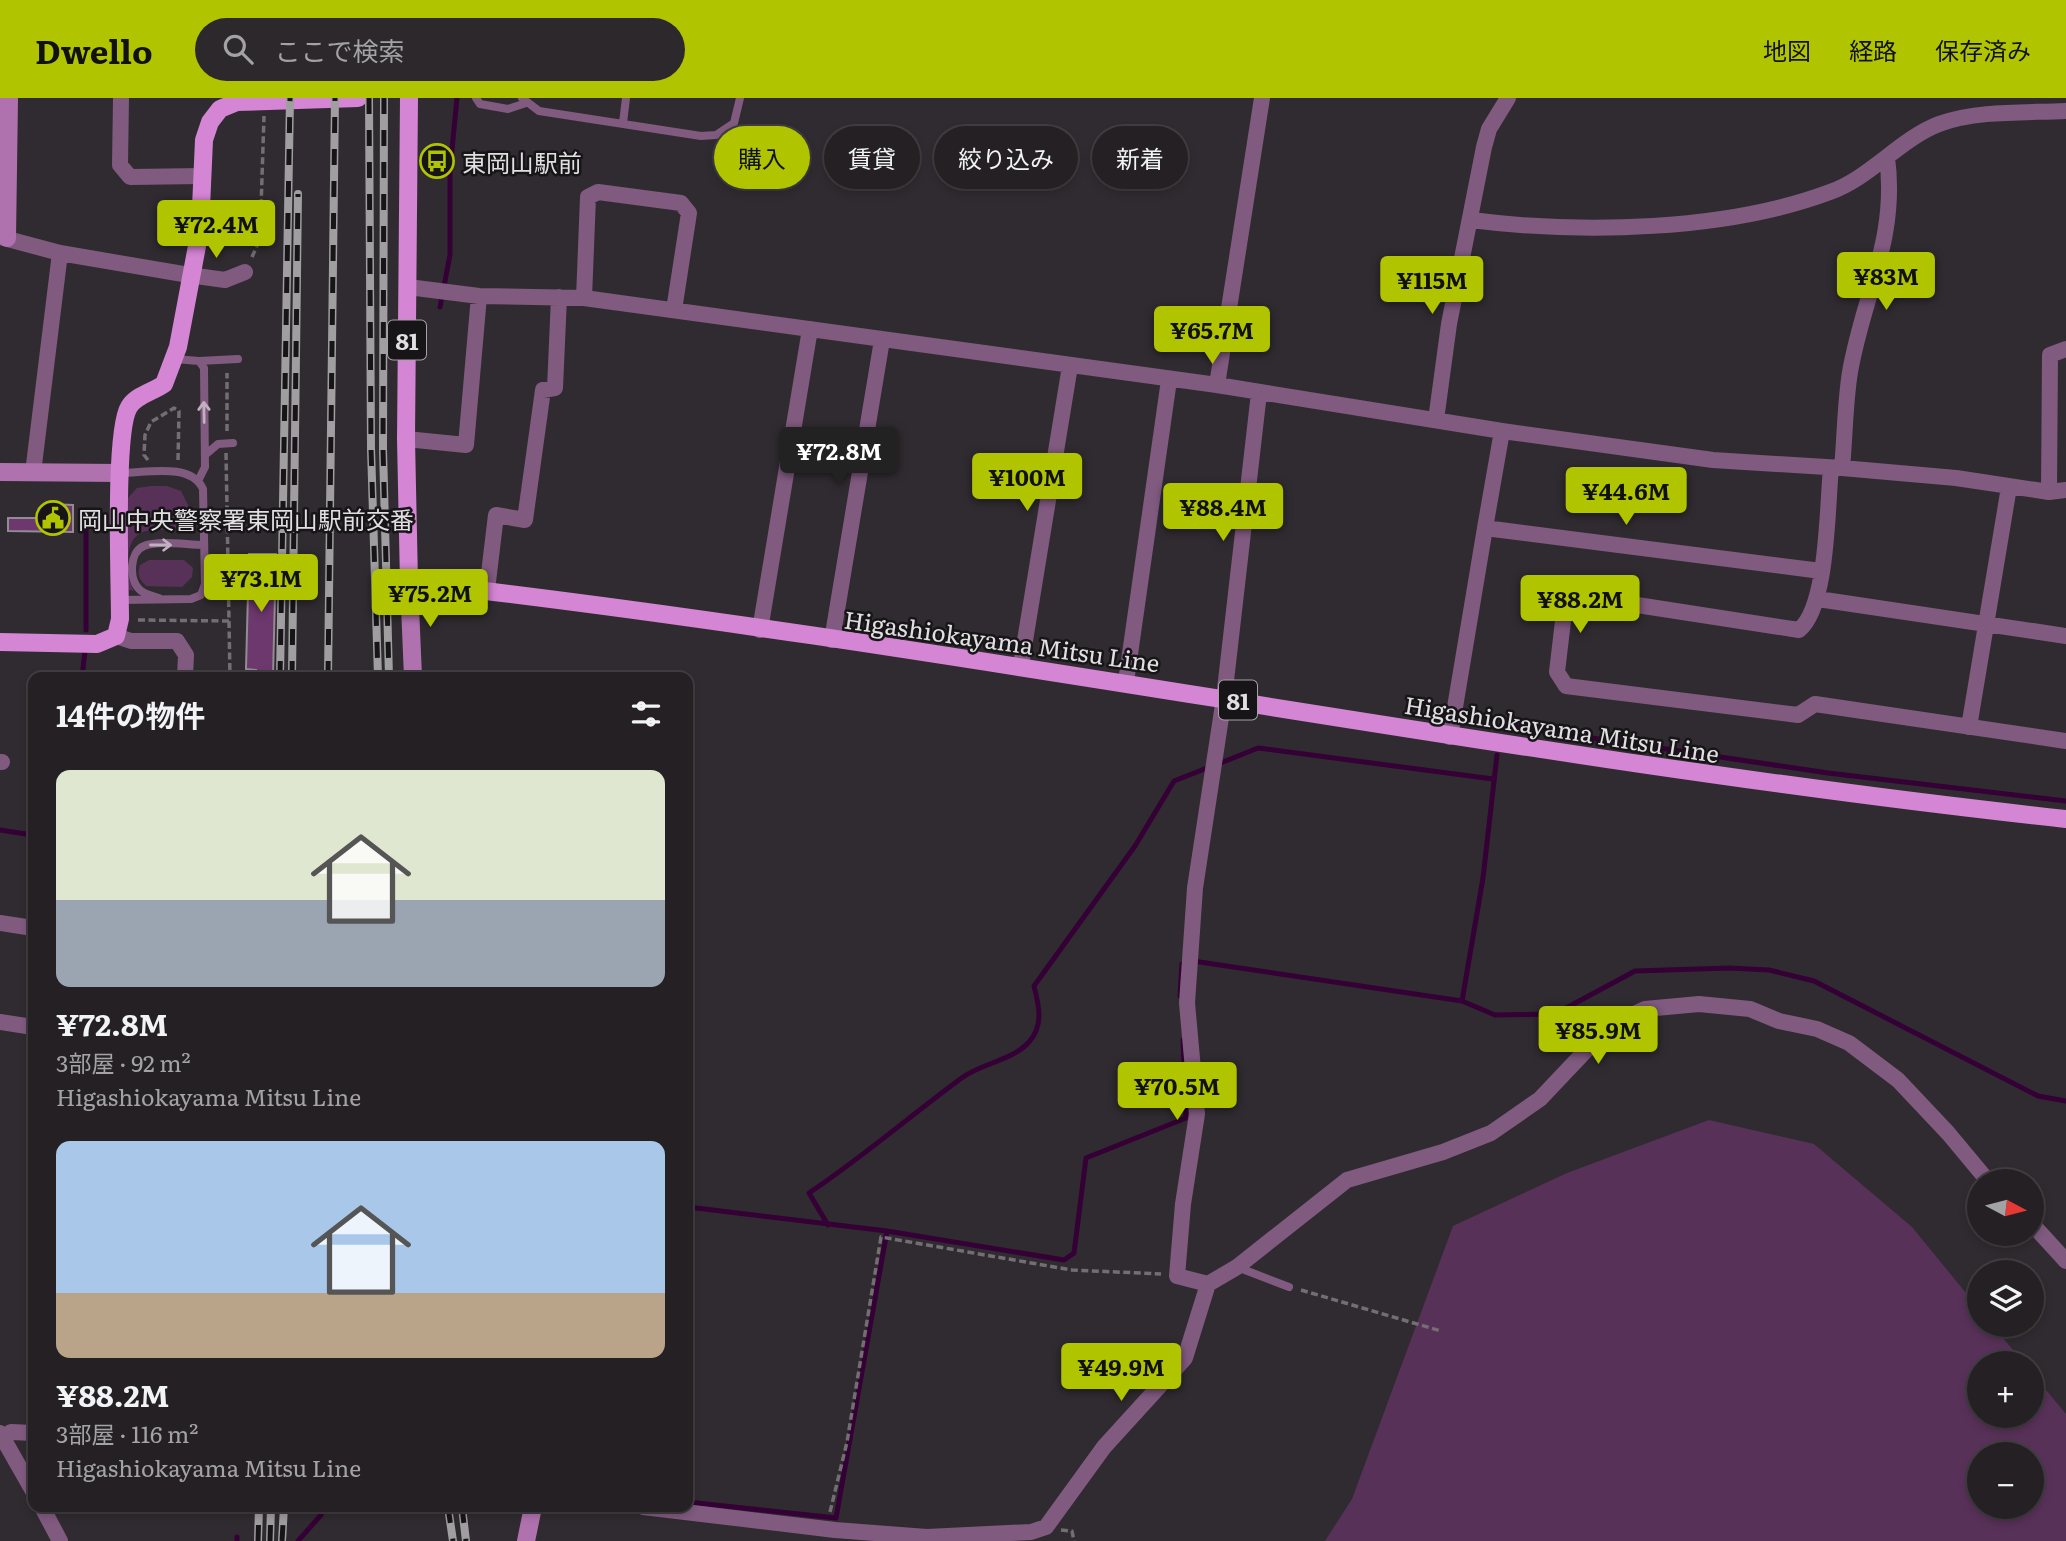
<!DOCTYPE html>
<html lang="ja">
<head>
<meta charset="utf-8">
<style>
  :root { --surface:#242024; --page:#2c282c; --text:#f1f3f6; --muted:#a3a3a6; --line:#413e41; --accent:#b0c500 }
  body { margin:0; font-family:Literata,"Noto Sans JP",serif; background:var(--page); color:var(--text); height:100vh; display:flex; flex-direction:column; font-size:26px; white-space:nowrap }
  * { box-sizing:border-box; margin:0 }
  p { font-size:23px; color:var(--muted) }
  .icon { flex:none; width:38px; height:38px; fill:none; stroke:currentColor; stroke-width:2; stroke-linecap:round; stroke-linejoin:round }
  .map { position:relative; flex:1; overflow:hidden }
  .sheet { position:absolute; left:28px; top:574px; width:665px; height:840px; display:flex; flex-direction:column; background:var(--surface); border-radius:14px; box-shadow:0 4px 10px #0003,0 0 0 2px var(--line) }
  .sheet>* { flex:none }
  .hud { position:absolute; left:714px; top:28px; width:665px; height:63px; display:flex; gap:14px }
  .needle { width:46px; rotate:97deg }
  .fabs { position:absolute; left:1967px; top:1071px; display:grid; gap:14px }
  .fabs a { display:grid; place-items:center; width:77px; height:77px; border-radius:50%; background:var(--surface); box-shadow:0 4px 10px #0003,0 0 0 2px var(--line); font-size:35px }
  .price { position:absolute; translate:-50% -60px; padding:0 16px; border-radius:7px; background:var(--accent); color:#111; font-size:23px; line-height:46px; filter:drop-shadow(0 2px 4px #0008) }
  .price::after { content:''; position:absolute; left:50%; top:42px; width:21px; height:16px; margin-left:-10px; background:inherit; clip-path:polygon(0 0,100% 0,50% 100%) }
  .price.current { background:#222; color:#fff }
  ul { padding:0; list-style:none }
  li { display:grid; align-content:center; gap:14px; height:371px; padding:0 28px }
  li span { display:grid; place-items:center; height:217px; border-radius:14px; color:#555 }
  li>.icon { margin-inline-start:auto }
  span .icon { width:126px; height:126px; fill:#fffc; stroke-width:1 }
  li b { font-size:30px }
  h2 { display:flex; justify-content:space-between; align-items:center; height:84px; padding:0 28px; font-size:30px }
  .pill { padding:0 24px; border-radius:32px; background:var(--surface); box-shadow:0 4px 10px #0003,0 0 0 2px var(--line); font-size:24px; line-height:63px }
  .pill.current { background:var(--accent); color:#111 }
  header { display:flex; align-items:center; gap:42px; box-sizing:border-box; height:98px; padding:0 35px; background:var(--accent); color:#111 }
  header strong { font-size:33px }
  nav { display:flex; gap:38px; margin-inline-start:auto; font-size:24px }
  .search { width:490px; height:63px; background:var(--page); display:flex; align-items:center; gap:18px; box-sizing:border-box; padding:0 24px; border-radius:38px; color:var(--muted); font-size:26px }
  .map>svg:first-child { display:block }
  .green { fill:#583158; fill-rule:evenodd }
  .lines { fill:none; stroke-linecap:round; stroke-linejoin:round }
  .stream { stroke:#340035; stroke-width:5 }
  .building { fill:#6d386d; stroke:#928c92; stroke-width:2 }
  .path { stroke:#726e72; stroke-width:3.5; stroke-dasharray:7 3.5; stroke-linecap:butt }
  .lane { stroke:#815a80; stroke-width:8 }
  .street { stroke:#815a80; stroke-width:16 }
  .secondary { stroke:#b072af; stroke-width:18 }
  .primary { stroke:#d485d3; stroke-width:18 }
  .rail-casing { stroke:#a19ea1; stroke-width:8 }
  .rail { stroke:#171517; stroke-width:5; stroke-dasharray:16; stroke-linecap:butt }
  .oneway { stroke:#c0b0c0 }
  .labels { text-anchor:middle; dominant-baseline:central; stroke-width:5; stroke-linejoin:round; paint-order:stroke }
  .shield { fill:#171517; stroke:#a5a2a5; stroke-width:2 }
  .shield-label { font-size:23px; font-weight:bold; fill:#e2dfe2 }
  .poi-label { font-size:24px; fill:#e2dfe2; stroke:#171517; text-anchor:start }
  .street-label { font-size:24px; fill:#e2dfe2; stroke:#171517 }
</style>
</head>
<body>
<header>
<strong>Dwello</strong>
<div class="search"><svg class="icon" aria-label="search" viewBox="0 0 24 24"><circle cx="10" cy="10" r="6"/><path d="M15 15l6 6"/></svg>ここで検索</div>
<nav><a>地図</a><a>経路</a><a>保存済み</a></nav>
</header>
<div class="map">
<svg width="2066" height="1443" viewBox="0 0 2066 1443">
  <rect width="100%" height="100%" fill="#302b30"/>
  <path class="green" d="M151 388H167L181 393 189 409 193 430 190 434C159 433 130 422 128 462 127 475 128 482 134 493L126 491V402L137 390Z
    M149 462H184L193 470 192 479 182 489 146 488C139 481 137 477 140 467Z
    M1709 1022 1814 1046 1912 1129 1979 1211V1227H1992L2024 1265H1979V1318H2032V1275L2066 1316V1443H1325L1352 1401 1453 1128 1567 1075ZM1979 1356H2032V1409H1979Z"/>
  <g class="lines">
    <path class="stream" d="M440 209 450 157V72L457 0
      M86 432V532
      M82 579 85 553
      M1503 630 1504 627 1828 675 2066 703
      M1218 666 1258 650 1493 681
      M0 732 26 736 33 732
      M1180 898 1182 866 1193 863 1462 903 1495 917 1555 916 1635 873 1729 870 1769 872 1814 883 2038 998 2066 1003
      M1462 903 1483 780 1497 657
      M688 1109 887 1133 1064 1162 1074 1155 1086 1060 1186 1020 1183 942
      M828 1127 809 1095C863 1059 911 1017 963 979 983 965 1013 962 1029 944 1044 927 1039 908 1034 888L1135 748 1174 683 1207 670
      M688 1404 836 1420 887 1133
      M237 1443V1439
      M298 1443 321 1417"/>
  </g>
  <path class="building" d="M48 406 73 407V434L8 433V420H47Z
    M249 456H276L273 579H256V572L246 571Z"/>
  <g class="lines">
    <path class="path" d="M252 159 260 141 264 18
      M227 333V275
      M226 355 230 579
      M148 362 144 357 145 337 151 324 174 310 179 313 178 363
      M138 522 230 523
      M307 579V574
      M340 579V574
      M1301 1192 1441 1233
      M830 1414 847 1344 881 1139 1072 1172 1161 1176
      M1061 1432 1072 1433 1074 1443"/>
    <path class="lane" d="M476 0 480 6 508 11 526 5
      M522 0 539 13 701 38 716 37 734 25 740 0
      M623 25 626 0
      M175 261 199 263 204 270 205 369 199 381
      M199 263 238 261
      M205 357 218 346 233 345
      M159 500C153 498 143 496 139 491 129 481 129 454 144 448 160 442 187 447 204 447
      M120 502 191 501 201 497 205 486 203 391C191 364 146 375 120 375
      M1237 1169 1289 1189"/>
    <path class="street" d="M121 0 120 67 130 79 202 78
      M1471 122C1581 136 1726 133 1830 94 1870 80 1900 41 1939 26 1977 12 2026 15 2066 13
      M0 139 60 155 189 177 225 182 245 174
      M408 189 479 198 584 200 1217 287 1502 333 1713 362 1842 370 1956 380 2049 394 2066 392
      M584 200 588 99 598 94 681 105 689 115 674 212
      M1217 287 1262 0
      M1436 322 1449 226 1484 49 1489 31 1508 0
      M1502 333 1485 430 1821 473
      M406 341 466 347 479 198
      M1831 370C1827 409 1828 509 1799 532L1579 498 1565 506 1557 574 1566 588 1798 617 1815 606 2066 643
      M1842 370C1845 338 1845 305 1850 274 1863 198 1898 141 1887 59
      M33 375 60 155
      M2049 394 2050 257 2066 251
      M487 492 496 417 525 422 543 292 555 290 559 199
      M1818 501 2066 538
      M760 532 810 231
      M116 538 131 543H177L186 557 185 579
      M832 542 882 242
      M1021 567 1070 268
      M1126 584 1169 282
      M1969 629 2009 389
      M1450 639 1485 430
      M0 664H2
      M0 825 33 830
      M0 924 33 929
      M2032 1126 2066 1163
      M1208 1186 1177 1178 1183 1106 1197 1016 1187 905 1195 790 1224 600 1259 295
      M0 1335 33 1393
      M3 1340 11 1334 33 1335
      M42 1409 60 1443
      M643 1409 835 1432 927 1439 1031 1434 1046 1429 1104 1349 1185 1260 1208 1186 1237 1169 1347 1082 1443 1054 1491 1035 1540 1001 1610 927 1645 911 1699 906 1750 911 1779 923 1817 931 1849 945 1898 982 1948 1035 1988 1083"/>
    <path class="secondary" d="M7 140 9 0
      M0 374 120 375
      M409 484 413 579
      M526 1443 533 1409"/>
    <path class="primary" d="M409 0 406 341 409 484C964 547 1511 661 2066 721
      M0 544 97 546 116 538 120 521C120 484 114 333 129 309 136 297 153 294 164 286L178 249 200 132 204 42 210 24 220 11 237 4 358 0"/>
    <g class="rail-casing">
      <path id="rail" d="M369 0 371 350 378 579
        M384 0 383 351 389 579
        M280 579 290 0
        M292 579 298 96
        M328 579 335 0
        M448 1409 453 1443
        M462 1409 466 1443
        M258 1443 259 1409
        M270 1443 271 1409
        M282 1443 284 1409"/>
    </g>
    <use href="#rail" class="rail"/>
  </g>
  <defs><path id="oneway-shaft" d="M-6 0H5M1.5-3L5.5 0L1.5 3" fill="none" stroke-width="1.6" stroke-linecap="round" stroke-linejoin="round" transform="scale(1.75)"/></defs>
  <g class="oneway">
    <use href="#oneway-shaft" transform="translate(204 314) rotate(-91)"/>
    <use href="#oneway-shaft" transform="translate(161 447)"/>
  </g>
  <defs>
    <g id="bus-ring" transform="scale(1.75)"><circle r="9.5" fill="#171517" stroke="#b0c500" stroke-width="1.5"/><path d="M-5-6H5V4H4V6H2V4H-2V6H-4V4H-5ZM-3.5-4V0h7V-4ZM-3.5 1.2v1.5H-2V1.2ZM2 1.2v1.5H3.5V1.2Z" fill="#b0c500"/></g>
    <g id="civic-ring" transform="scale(1.75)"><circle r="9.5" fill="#171517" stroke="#b0c500" stroke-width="1.5"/><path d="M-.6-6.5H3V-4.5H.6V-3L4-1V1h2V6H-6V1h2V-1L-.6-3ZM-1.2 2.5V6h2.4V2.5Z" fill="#b0c500"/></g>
  </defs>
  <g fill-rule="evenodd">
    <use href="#bus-ring" x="437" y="63"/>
    <use href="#civic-ring" x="53" y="420"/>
  </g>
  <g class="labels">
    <g class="shield">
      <rect x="388" y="222.5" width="38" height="39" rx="5"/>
      <rect x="1219" y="582.5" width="38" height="39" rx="5"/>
    </g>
    <g class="shield-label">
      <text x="407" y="242">81</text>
      <text x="1238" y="602">81</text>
    </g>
    <g class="poi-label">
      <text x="462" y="63">東岡山駅前</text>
      <text x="78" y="420">岡山中央警察署東岡山駅前交番</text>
    </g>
    <g class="street-label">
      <text transform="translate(1002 542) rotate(8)">Higashiokayama Mitsu Line</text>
      <text transform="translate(1562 630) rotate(9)">Higashiokayama Mitsu Line</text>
    </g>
  </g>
</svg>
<div class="fabs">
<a><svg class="needle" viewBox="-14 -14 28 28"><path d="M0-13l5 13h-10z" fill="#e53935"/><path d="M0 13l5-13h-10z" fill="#a3a3a6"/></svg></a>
<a><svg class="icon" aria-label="layers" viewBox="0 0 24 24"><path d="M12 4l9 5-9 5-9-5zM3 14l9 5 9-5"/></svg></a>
<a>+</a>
<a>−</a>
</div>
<b class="price" style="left:216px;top:162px">¥72.4M</b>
<b class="price" style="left:1886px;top:214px">¥83M</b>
<b class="price" style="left:1432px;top:218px">¥115M</b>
<b class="price" style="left:1212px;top:268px">¥65.7M</b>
<b class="price current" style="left:839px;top:389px">¥72.8M</b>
<b class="price" style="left:1027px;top:415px">¥100M</b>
<b class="price" style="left:1626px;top:429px">¥44.6M</b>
<b class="price" style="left:1223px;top:445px">¥88.4M</b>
<b class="price" style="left:261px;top:516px">¥73.1M</b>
<b class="price" style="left:430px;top:531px">¥75.2M</b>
<b class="price" style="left:1580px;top:537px">¥88.2M</b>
<b class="price" style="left:1598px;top:968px">¥85.9M</b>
<b class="price" style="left:1177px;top:1024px">¥70.5M</b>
<b class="price" style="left:1121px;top:1305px">¥49.9M</b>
<div class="hud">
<a class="pill current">購入</a>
<a class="pill">賃貸</a>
<a class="pill">絞り込み</a>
<a class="pill">新着</a>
</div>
<section class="sheet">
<h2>14件の物件<svg class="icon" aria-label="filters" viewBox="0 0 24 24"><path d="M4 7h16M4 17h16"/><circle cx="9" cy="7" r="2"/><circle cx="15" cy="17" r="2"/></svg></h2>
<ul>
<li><span style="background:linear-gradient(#dfe7d0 60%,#9aa5b1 0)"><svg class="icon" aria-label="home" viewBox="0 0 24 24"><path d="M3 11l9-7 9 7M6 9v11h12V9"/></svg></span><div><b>¥72.8M</b><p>3部屋 · 92 m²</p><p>Higashiokayama Mitsu Line</p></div></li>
<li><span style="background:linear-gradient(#a9c7e8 70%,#b9a48a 0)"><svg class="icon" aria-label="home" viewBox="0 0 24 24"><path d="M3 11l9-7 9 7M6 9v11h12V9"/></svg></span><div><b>¥88.2M</b><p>3部屋 · 116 m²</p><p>Higashiokayama Mitsu Line</p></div></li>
</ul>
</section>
</div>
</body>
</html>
